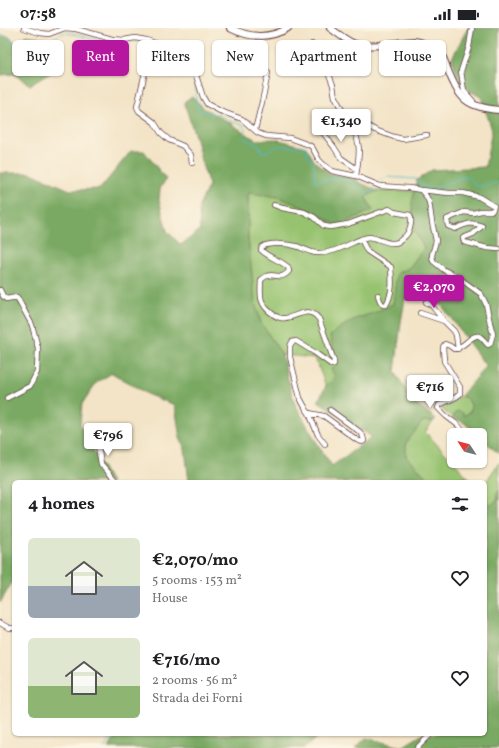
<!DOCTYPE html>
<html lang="en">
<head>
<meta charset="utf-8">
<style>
  :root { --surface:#fff; --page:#f2f2f2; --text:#202124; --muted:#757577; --accent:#b5179e }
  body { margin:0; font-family:Vollkorn,serif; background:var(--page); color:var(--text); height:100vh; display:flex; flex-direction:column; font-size:15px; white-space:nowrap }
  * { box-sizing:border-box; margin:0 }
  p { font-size:13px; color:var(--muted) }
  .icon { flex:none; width:22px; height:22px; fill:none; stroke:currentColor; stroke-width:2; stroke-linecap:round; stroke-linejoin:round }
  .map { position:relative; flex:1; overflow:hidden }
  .panel { position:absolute; left:12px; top:452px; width:475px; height:256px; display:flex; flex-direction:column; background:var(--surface); border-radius:6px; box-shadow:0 1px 3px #0004 }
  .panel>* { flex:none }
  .top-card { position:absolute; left:12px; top:12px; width:475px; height:36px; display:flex; gap:8px }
  .needle { width:26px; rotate:306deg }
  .buttons { position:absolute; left:447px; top:400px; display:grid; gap:8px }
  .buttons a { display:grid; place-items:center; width:40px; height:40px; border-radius:6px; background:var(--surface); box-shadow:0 1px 3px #0004; font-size:20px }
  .price { position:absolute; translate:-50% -34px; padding:0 9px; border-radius:4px; background:#fff; color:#222; font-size:13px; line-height:26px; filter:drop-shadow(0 1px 2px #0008) }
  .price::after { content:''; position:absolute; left:50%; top:24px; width:12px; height:9px; margin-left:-6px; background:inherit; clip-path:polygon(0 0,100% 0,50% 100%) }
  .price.current { background:var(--accent); color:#fff }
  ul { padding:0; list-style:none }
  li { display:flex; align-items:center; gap:12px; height:100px; padding:0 16px }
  li span { display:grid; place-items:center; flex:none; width:112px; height:80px; border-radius:6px; color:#555 }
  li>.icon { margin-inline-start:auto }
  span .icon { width:48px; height:48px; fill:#fffc; stroke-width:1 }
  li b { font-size:17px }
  h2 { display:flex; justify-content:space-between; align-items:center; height:48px; padding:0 16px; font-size:17px }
  .tag { padding:0 14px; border-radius:6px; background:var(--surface); box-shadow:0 1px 3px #0004; font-size:14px; line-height:36px }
  .tag.current { background:var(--accent); color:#fff }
  .status { display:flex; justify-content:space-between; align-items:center; height:28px; padding:0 20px; background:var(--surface); direction:ltr }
  .status svg { height:11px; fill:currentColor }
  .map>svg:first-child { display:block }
  .green { fill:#97c370; stroke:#70714e }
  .forest { fill:#79a962; stroke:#626446 }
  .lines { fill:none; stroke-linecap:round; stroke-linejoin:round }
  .stream { stroke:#4fbcc8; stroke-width:1 }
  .street-casing { stroke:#633d42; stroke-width:6 }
  .secondary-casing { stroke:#633d42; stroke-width:8 }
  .street { stroke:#fff; stroke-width:4.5 }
  .secondary { stroke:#fff; stroke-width:6 }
</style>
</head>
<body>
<div class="status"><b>07:58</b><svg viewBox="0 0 49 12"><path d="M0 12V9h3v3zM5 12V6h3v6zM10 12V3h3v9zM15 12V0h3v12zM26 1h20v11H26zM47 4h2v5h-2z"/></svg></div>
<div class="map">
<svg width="499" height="720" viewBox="0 0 499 720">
  <rect width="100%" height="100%" fill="#fcf5e5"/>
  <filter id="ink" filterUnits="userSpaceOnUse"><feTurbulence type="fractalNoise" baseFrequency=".025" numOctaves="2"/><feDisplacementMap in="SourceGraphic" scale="8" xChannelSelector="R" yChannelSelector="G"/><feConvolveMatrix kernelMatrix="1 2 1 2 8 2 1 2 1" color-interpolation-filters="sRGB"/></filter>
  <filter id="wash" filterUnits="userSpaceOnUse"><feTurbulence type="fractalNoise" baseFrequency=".012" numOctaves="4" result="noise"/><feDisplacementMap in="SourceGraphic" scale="16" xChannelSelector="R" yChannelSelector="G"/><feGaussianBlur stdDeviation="0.9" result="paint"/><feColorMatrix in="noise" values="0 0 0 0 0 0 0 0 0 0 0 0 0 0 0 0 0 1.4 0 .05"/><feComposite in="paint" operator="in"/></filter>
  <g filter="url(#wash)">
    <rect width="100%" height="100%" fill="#f3e4c7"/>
    <path class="green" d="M26 7 47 11C49 15 48 18 45 21L25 15C23 12 23 9 26 7Z
      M377 163H415L412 175 414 202 424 220 409 240 397 245 393 276 376 284 364 288 353 292 340 300 331 308 337 336 335 349 326 358 315 330 282 327 261 295 255 275 248 209V165L278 168 317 185 337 198 373 181 365 169Z
      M461 368 467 370 471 377V383L464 388 456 384 453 390 441 381 443 377Z
      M423 393 433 394 425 404 466 447 452 454H432L406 429V415Z
      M499 435V472L489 478C479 458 488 451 499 435Z"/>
    <path class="forest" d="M468 0H499V426L480 409V407H478L463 394 453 390 456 384 458 383 463 385 464 388 471 383C472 374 469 371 461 368L486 338 434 267 405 271 401 294 395 344 413 374 436 391 433 394 423 393 406 415V429L432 454H189L185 421 180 410 175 377 149 367 112 345 96 355 82 376 80 397 100 435 111 454H14V551L0 575V145H31L70 162 100 161 131 123H144L166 151 160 161 159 172 167 203 181 217 200 202 199 178 209 157 202 136 196 111 184 74 192 68 205 81 230 95 256 112 275 111 306 119 315 134 329 145 349 149 377 163 365 169 373 182 337 198 317 185 278 169 248 165V209L255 275 261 295 282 327 294 374 318 417 332 438 372 409 318 373 326 358 335 349 331 341 337 335 330 308 340 300 353 292 364 288 376 284 393 276 397 245 409 240 424 220 414 202 412 175 417 152 432 142 485 139 492 102 481 69 461 58 452 30 465 5Z
      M0 8H8L18 17 51 23 59 40 30 57 14 46 0 47Z
      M466 447 473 454H452Z
      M499 462V720H355L366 710 402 719 423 706H485V470L489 478 498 472 496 467Z
      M119 706H320L305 720H108Z"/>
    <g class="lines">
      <path class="stream" d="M0 9 7 8 11 15 17 20 29 25 42 26 51 20 54 10 62 5 75 6 104 14 114 16 136 13 150 16
        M153 17 175 24 181 28 190 39 196 58V74L200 83 220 87 232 94 242 96 245 101 244 108 246 112 254 115 260 118 261 123 265 124 278 118 305 119 307 120C306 129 310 128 313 135 316 141 313 148 316 154 324 151 338 150 346 152 353 154 360 161 366 165L374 164 377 162
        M380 153 382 151 387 149 416 151 423 158 432 161 439 159 463 149 468 150 477 158 486 159 493 155H499
        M105 720 108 713 114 712 117 708H132L139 706"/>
    </g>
  </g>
  <g filter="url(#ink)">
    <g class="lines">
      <g class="street-casing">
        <path id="street" d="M24 0 40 5 49 6 65 0 76 1 112 11 124 12 135 10 146 12 170 20 180 22 185 24 191 32 203 69 207 76 220 83 242 91 258 105 266 108 290 110 309 117 312 119 319 132 324 137 332 143 356 148 380 158 409 160 421 162 449 165H463L479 169 494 178 492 183H481L473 185 464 184 447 191 448 198 455 201C466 196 471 193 482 198L473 206 463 210 464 214 487 220 499 221
          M472 0 469 19 461 43 464 63 473 73V77
          M152 14 137 79 139 83 154 94 161 105 169 112 183 118 191 127 192 135
          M312 16 318 30 330 49 333 57 335 69 349 95 352 98
          M150 23 182 46
          M317 93 318 98 334 119 341 130 357 141
          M255 102 262 74 268 45
          M356 148C359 127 362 118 352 98L355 94H360L375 102 394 109 403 111 427 107
          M421 162 426 168 429 174 432 194 435 208 436 213 432 227 433 233 444 242 459 250 481 266 486 276 490 295 493 306 490 316 488 317C485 314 483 310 479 308 471 306 463 321 454 321L450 318 445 316 443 319 444 333 460 359V366L456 369 439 377 438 380 446 388 458 397 462 402 461 407
          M274 177 282 180 304 184 314 189 324 198 330 199 348 196 389 181 394 184 410 187C412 191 411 198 409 202 408 205 406 208 403 210 394 221 382 211 370 209 367 209 364 210 361 211L367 223 391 239C392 253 393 265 386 277H383L380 273 378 267
          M0 262 3 268 6 271 17 269 32 297 38 320 37 344 30 358 7 370
          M426 274 432 278 444 293 454 303 456 307 458 321
          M420 285 444 293
          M330 382 360 404 363 408 364 413 362 414 357 412 324 388 309 385 306 381 300 370 290 329V318L292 314 296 313 314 324 332 337 334 336V333L319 291C308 277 298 289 285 290 281 291 277 289 274 287 259 277 260 268 261 252 262 251 266 248 267 248 276 245 281 253 289 243L288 239C280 232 269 230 261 222L262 219C269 214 288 216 296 218 303 220 310 225 317 225 332 226 347 217 361 211
          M309 385 318 407 325 416
          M96 405 101 436 117 454
          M0 595 9 600H14
          M417 720 431 706"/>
      </g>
      <g class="secondary-casing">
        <path id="secondary" d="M230 0C249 10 270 11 288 0
          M330 0C339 6 348 15 359 17 371 20 392 15 404 14 407 14 411 13 414 13 420 13 428 17 434 20 442 25 444 31 447 40 459 70 465 79 499 82"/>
      </g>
      <use href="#street" class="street"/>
      <use href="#secondary" class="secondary"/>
    </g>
  </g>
</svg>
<div class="buttons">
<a><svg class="needle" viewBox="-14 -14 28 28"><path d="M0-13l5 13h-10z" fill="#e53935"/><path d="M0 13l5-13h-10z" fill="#757577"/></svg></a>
</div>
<b class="price" style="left:341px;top:115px">€1,340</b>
<b class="price current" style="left:434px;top:281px">€2,070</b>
<b class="price" style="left:430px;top:381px">€716</b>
<b class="price" style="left:108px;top:429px">€796</b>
<div class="top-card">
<a class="tag">Buy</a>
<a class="tag current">Rent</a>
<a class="tag">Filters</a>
<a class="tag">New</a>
<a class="tag">Apartment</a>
<a class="tag">House</a>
</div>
<section class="panel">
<h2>4 homes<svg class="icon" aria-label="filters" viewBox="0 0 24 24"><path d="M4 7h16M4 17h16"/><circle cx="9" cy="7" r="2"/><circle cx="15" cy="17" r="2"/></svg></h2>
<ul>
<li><span style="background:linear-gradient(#dfe7d0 60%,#9aa5b1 0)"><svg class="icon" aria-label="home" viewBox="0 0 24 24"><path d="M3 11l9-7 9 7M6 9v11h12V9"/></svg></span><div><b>€2,070/mo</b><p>5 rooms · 153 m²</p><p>House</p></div><svg class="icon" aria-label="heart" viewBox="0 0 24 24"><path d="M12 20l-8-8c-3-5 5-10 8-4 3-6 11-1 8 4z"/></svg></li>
<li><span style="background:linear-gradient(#dfe7d0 60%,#8fb573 0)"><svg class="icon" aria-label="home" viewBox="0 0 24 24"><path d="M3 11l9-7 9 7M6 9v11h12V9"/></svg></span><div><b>€716/mo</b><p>2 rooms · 56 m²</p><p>Strada dei Forni</p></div><svg class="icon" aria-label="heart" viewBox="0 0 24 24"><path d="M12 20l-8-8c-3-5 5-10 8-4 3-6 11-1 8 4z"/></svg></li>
</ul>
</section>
</div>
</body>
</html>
